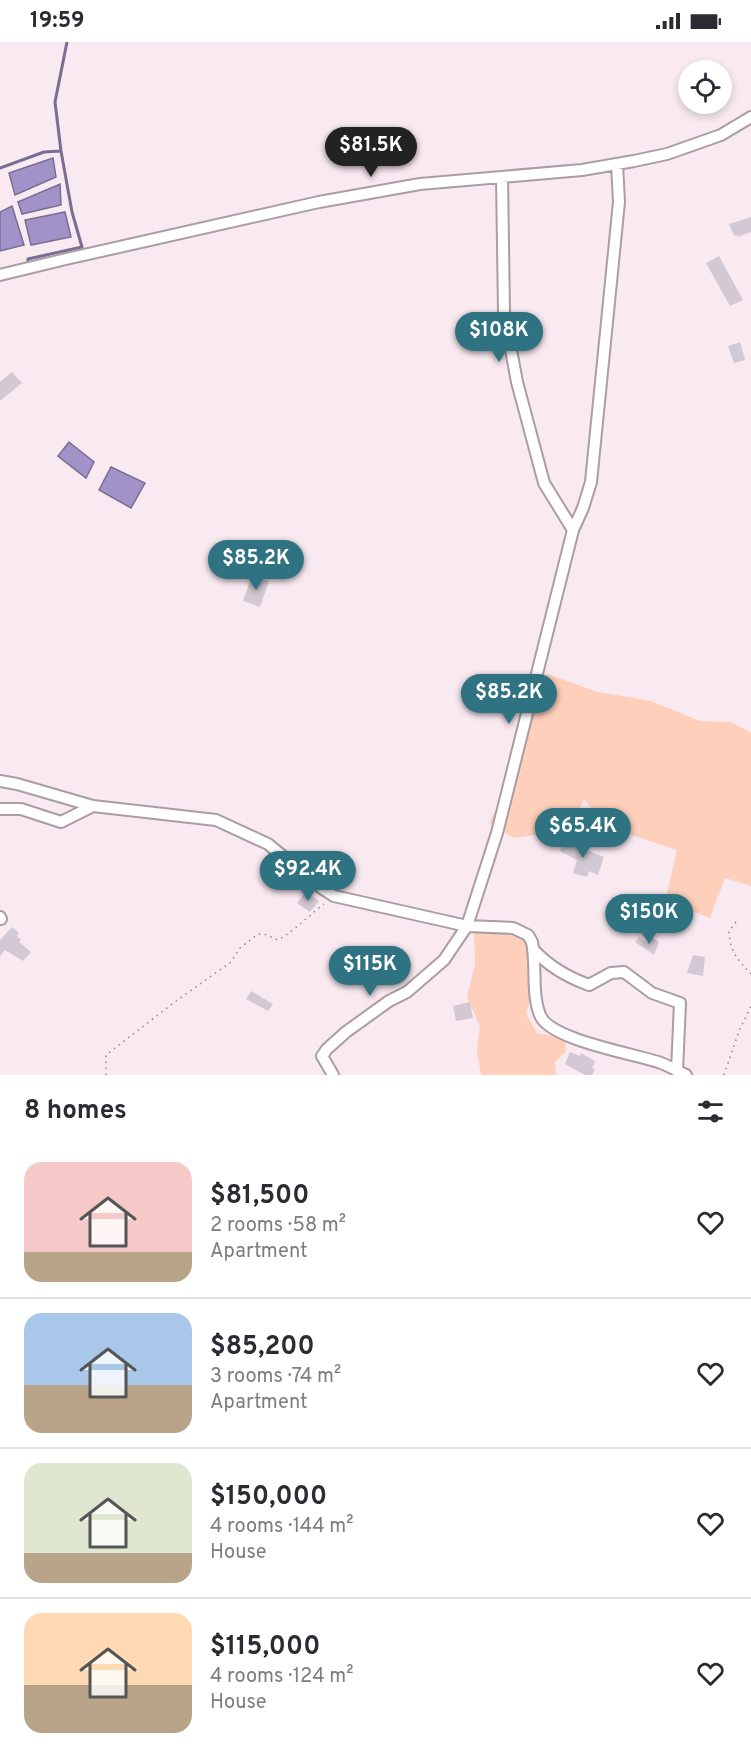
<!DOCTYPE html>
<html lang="en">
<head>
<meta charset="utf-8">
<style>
  :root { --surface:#fff; --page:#f7f7f7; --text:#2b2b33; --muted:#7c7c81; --line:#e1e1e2; --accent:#2f7383 }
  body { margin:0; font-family:Overpass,sans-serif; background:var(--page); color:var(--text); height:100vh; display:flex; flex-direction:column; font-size:22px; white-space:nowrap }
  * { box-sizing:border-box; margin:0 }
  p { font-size:20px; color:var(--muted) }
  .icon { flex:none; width:33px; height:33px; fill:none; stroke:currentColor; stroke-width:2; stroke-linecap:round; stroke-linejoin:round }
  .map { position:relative; height:1033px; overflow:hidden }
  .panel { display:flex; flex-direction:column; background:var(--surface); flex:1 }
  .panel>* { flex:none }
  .fabs { position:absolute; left:678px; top:18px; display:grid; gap:12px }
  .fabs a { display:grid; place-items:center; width:54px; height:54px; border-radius:50%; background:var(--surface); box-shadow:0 3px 9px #0003; font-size:30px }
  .price { position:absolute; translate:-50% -51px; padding:0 14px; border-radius:21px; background:var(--accent); color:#fff; font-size:20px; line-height:39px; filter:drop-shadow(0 2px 3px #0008) }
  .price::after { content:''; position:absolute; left:50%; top:36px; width:18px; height:14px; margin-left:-9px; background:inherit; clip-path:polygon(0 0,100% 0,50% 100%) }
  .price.on { background:#222; color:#fff }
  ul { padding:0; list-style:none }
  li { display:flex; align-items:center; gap:18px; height:150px; padding:0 24px }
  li+li { border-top:2px solid var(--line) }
  li span { display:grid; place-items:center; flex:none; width:168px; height:120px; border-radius:18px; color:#555 }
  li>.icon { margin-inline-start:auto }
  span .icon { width:72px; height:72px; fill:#fffc; stroke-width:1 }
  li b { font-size:26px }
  h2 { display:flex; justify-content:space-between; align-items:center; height:72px; padding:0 24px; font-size:26px }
  .status { display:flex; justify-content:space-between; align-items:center; height:42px; padding:0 30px; background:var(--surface); direction:ltr }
  .status svg { height:16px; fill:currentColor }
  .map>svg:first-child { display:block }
  .green { fill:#fecfbb }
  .water { fill:#a193c8; stroke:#786d92; stroke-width:1.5 }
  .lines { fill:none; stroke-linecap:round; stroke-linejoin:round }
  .stream { stroke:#786d92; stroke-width:3 }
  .building { fill:#d3c9d4 }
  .minor-casing { stroke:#ab9da3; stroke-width:14 }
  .path { stroke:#91878b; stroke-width:1.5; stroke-dasharray:1.5 4.5; stroke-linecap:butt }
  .minor { stroke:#fff; stroke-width:10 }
</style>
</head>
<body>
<div class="status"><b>19:59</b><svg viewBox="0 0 49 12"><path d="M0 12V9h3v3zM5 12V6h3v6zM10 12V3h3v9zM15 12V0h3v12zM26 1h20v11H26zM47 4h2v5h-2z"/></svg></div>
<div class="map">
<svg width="751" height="1033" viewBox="0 0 751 1033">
  <rect width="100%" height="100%" fill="#f9eaf1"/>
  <path class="green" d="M547 632 598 650 651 659 700 679 731 680 751 691V844L725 836 710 876 665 859 677 808 610 786 584 758 576 774 548 791 514 796 489 781 518 726 535 636Z
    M474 886 512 891 531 904 533 948 526 972 537 991 565 996 566 1009 555 1020 556 1033H481L477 1008 480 984 467 955 475 922Z"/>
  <path class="water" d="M53 116 56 135 15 153 9 131Z
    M60 142 61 163 22 172 18 160Z
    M12 164 24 203 0 209V170Z
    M65 170 71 195 31 203 25 178Z
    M69 400 94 420 86 436 58 414Z
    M111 425 145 441 131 466 99 448Z"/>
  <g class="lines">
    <path class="stream" d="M0 126 44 110 61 109
      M28 222V217L82 205 72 170 61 109 55 60 67 0"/>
  </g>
  <path class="building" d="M751 175V190L738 195 737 193 734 194 729 182Z
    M719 214 743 258 730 264 706 221Z
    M740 300 745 318 734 321 728 304Z
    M12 330 22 341 0 359V340Z
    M252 533 269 539 260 565 243 559Z
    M564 798 583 808 584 807 604 815 598 833 589 829 587 835 573 831 577 818 560 809Z
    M306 850 319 859 310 870 297 861Z
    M12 885 19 891 17 894 21 898 19 900 31 910 23 919 5 908 0 914V898Z
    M639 895 648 901 652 895 659 900 654 913 635 900Z
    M693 913 705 915 703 934 687 931Z
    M251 949 273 962 268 969 246 957Z
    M470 960 473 976 456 979 453 964Z
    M570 1010 580 1014 581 1011 595 1019 592 1026 595 1027 592 1033H585L565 1022Z"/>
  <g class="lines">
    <g class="minor-casing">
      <path id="minor" d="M502 135 504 270 517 340 544 441 573 488
        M0 233 66 217 319 160 420 142 582 128 634 119 667 112 721 93 751 75
        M0 739 17 742 93 764 216 778 268 802 323 847 334 854 467 884 513 886 528 893 532 900C537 924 531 950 540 973 549 998 636 1012 661 1021 669 1024 677 1029 686 1033
        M0 767H21L61 780 93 764
        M0 875 1 877
        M533 907C549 925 567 935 589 943L611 931 624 930 652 951 680 961 677 1029
        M333 1033 322 1014 327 1007 346 990 389 959 407 950 444 918 467 884 497 791 573 488 583 466 591 440 619 160 617 122"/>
    </g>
    <path class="path" d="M736 880 729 889C730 910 737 917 751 932
      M106 1033V1013L176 959 231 920 240 906 258 892H264L278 898C297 887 308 874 324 862
      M724 1033 739 989 751 964"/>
    <use href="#minor" class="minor"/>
  </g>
</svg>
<div class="fabs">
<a><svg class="icon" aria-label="locate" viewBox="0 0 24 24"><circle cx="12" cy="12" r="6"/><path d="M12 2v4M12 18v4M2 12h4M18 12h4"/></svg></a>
</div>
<b class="price on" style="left:371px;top:136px">$81.5K</b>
<b class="price" style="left:499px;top:321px">$108K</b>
<b class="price" style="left:256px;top:549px">$85.2K</b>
<b class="price" style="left:509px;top:683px">$85.2K</b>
<b class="price" style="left:583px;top:817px">$65.4K</b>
<b class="price" style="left:308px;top:860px">$92.4K</b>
<b class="price" style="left:649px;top:903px">$150K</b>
<b class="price" style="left:370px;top:955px">$115K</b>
</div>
<section class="panel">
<h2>8 homes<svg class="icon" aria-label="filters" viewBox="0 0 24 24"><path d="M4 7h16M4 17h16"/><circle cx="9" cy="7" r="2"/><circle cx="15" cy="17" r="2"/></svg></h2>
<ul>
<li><span style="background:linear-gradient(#f6c9c9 75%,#b9a48a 0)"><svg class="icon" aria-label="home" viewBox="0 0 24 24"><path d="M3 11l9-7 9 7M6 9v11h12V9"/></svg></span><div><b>$81,500</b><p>2 rooms · 58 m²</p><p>Apartment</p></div><svg class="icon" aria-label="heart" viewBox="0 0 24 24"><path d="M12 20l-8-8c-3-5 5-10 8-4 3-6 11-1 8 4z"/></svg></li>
<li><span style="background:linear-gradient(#a9c7e8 60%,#b9a48a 0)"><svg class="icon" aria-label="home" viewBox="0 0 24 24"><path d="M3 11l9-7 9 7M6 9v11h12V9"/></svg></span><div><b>$85,200</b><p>3 rooms · 74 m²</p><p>Apartment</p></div><svg class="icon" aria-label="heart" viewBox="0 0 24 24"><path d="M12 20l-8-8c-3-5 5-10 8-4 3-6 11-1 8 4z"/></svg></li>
<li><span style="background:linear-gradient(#dfe7d0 75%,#b9a48a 0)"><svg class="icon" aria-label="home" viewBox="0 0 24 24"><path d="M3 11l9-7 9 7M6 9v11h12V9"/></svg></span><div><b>$150,000</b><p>4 rooms · 144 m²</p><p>House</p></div><svg class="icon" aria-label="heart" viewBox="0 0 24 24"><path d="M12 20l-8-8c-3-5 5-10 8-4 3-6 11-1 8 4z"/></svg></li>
<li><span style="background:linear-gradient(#ffd9b3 60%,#b9a48a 0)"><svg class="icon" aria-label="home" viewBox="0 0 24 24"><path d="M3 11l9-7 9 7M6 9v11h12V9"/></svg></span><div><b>$115,000</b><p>4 rooms · 124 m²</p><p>House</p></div><svg class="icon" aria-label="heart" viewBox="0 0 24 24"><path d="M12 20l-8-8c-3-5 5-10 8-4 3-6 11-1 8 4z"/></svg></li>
</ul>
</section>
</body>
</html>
